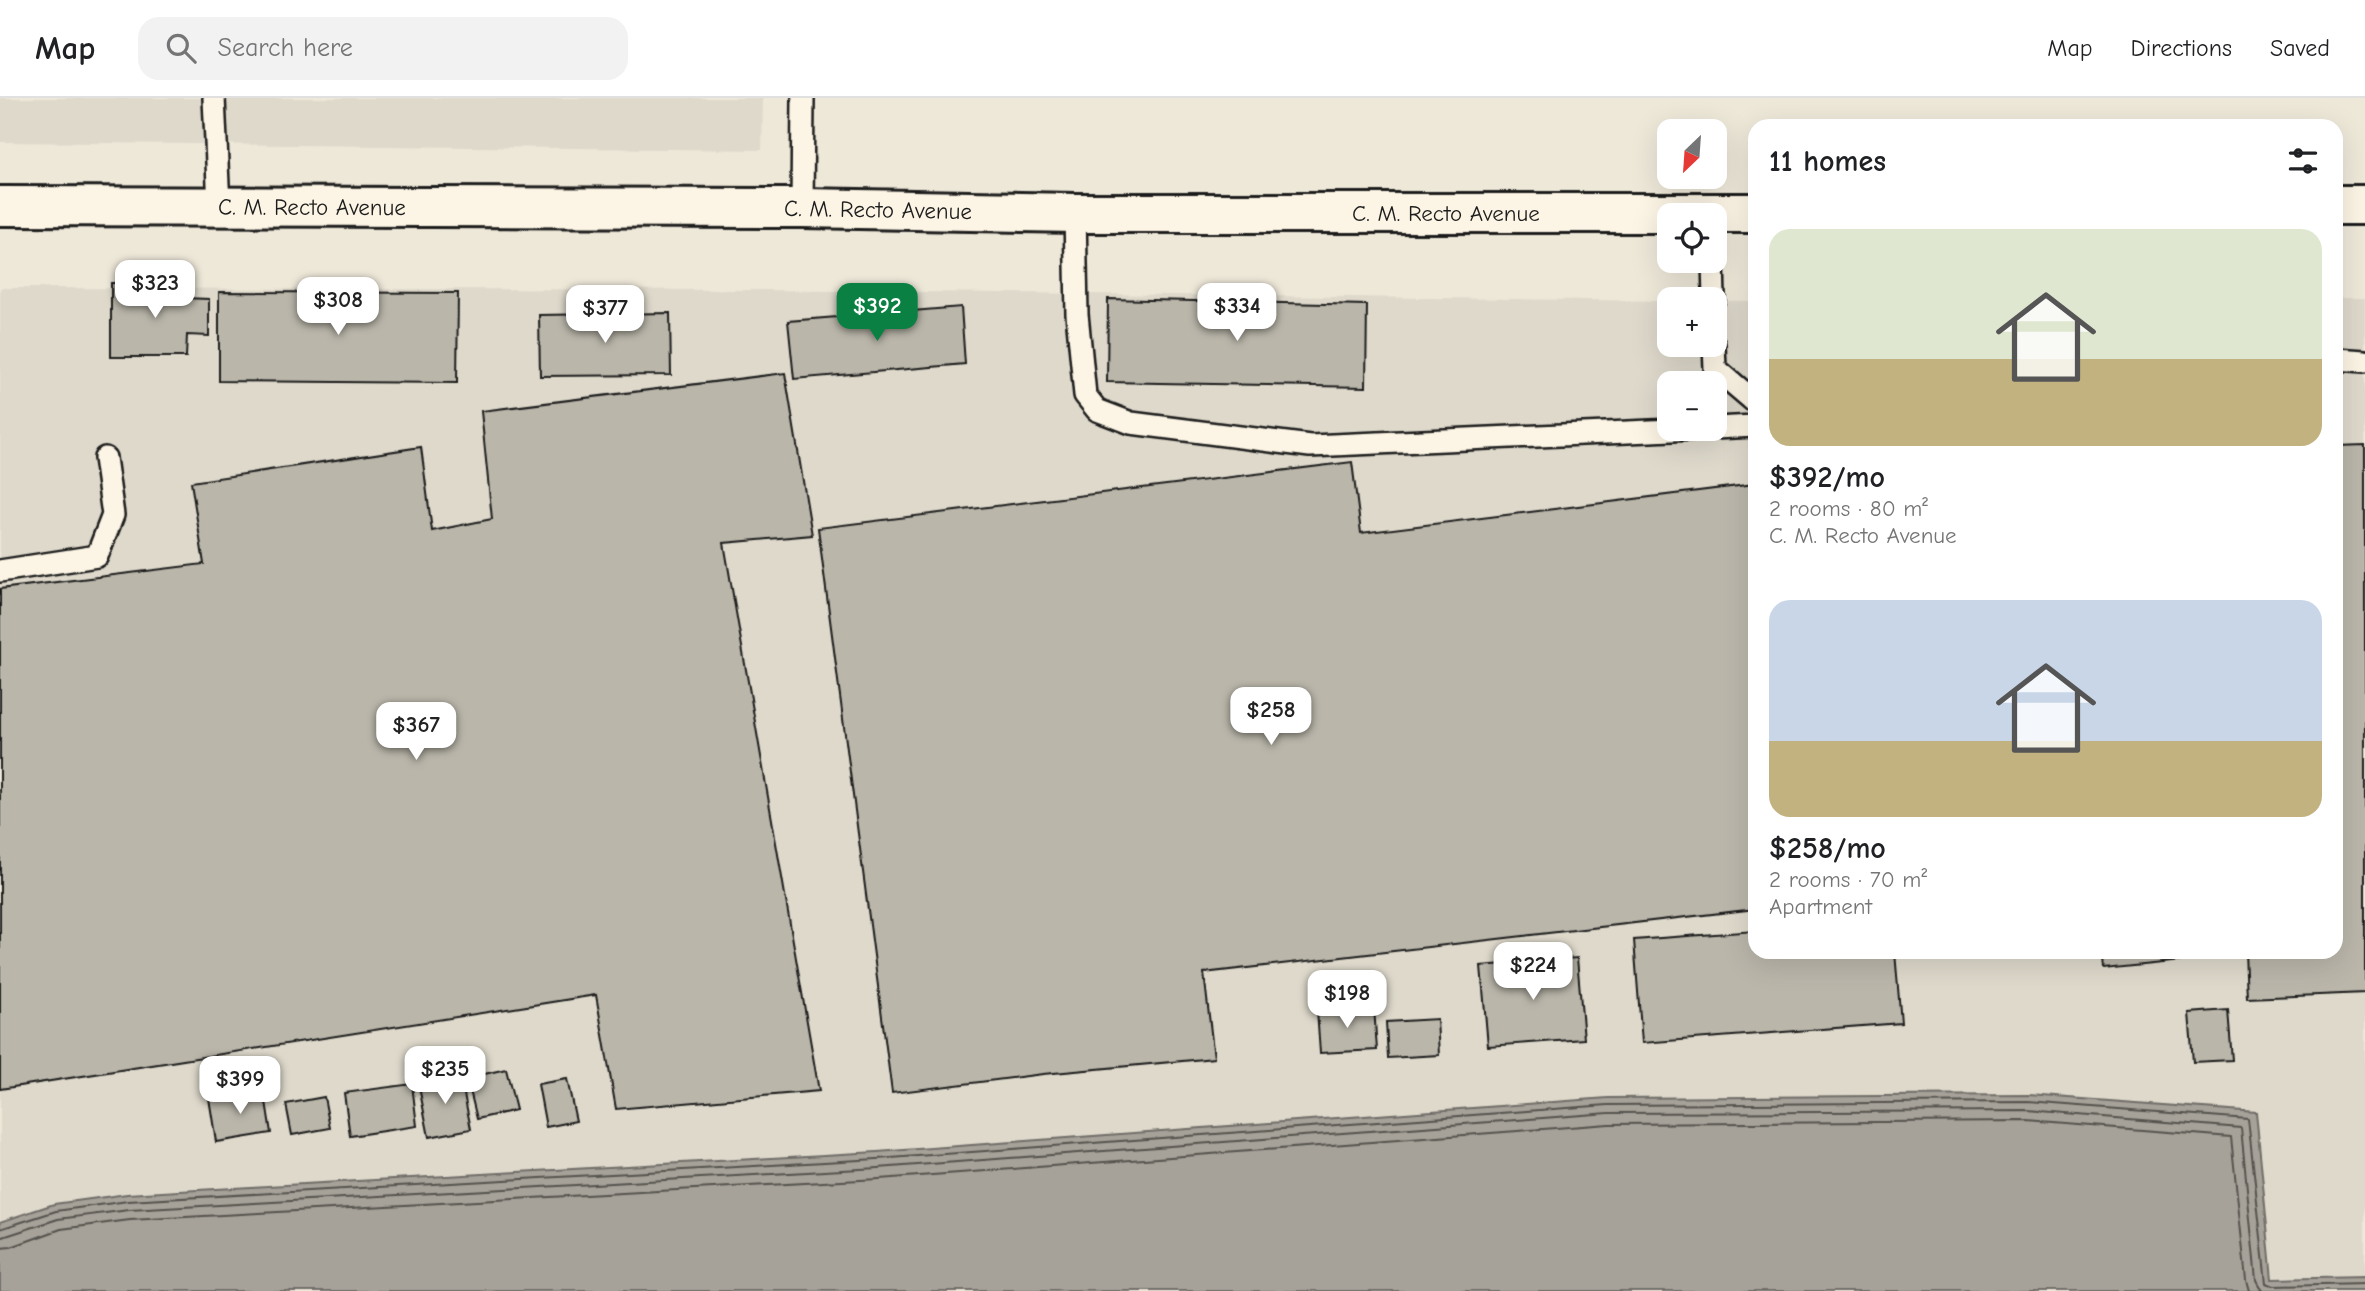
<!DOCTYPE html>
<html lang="en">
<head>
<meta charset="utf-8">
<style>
  :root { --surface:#fff; --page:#f2f2f2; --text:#202124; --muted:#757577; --line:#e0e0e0; --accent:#0b8043 }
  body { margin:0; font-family:"Comic Neue",sans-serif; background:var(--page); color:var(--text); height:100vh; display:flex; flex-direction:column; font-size:26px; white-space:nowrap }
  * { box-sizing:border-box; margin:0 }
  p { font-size:23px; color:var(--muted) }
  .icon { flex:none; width:38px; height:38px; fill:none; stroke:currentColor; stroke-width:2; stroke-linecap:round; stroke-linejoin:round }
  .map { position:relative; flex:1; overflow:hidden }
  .panel { position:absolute; left:1748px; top:21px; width:595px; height:840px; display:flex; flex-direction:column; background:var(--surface); border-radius:21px; box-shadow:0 7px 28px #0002 }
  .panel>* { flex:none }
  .needle { width:46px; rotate:205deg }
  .tools { position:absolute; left:1657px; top:21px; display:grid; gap:14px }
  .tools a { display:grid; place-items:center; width:70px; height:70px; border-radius:14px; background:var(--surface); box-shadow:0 7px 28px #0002; font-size:35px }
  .price { position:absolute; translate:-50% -60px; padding:0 16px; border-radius:14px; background:#fff; color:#222; font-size:23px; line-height:46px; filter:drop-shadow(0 2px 4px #0008) }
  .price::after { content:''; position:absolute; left:50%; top:42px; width:21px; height:16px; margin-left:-10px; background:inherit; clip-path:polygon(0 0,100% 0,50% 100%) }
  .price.on { background:var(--accent); color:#fff }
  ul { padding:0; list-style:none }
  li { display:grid; align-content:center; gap:14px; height:371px; padding:0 21px }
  li span { display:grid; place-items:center; height:217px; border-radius:21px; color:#555 }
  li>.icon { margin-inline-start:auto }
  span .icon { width:126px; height:126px; fill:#fffc; stroke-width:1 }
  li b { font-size:30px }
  h2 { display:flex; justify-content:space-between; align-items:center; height:84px; padding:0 21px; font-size:30px }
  header { display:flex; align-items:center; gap:42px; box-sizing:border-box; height:98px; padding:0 35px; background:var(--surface); border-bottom:2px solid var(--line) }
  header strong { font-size:33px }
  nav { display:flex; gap:38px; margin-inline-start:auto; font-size:24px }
  .search { width:490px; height:63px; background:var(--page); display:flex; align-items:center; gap:18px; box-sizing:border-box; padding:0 24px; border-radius:21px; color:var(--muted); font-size:26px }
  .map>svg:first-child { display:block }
  .built { fill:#ded9cb; fill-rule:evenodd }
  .water { fill:#a7a299; stroke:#6f6c67; stroke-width:2 }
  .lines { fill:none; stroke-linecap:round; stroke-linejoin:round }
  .shore { stroke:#54524e; stroke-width:2 }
  .building { fill:#bab6aa; stroke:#1c1c1c; stroke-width:2 }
  .lane-casing { stroke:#1c1c1c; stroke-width:26 }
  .highway-casing { stroke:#1c1c1c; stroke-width:44 }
  .lane { stroke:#fcf5e5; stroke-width:21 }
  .highway { stroke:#fcf5e5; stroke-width:38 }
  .labels { text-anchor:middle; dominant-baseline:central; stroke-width:6; stroke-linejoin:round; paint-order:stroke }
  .street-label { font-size:23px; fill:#1c1c1c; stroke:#fcf5e5 }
</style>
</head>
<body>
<header>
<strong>Map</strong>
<div class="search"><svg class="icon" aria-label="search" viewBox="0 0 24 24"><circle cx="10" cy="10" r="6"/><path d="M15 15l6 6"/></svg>Search here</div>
<nav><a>Map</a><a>Directions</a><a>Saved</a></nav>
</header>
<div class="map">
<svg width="2365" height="1193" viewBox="0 0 2365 1193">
  <rect width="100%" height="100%" fill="#eee8d9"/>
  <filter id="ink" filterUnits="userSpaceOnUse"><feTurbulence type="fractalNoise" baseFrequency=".0143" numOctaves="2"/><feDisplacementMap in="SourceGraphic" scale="14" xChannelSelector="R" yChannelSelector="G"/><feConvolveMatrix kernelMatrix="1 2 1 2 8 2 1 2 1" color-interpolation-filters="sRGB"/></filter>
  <g filter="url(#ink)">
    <path class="built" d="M0 0H763L762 52 0 44Z
      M0 190 760 192 1669 203 1670 247H1715V203H1755V854H2336V200H2365V1179L2272 1181 1608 1000 877 1054 127 1096 54 1106 0 1124ZM1670 285H1715V331H1670Z"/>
    <path class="water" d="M2029 997 2256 1014 2272 1181 2365 1179V1193H0V1124L54 1106 127 1096 877 1054 1608 1000Z"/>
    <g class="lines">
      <path class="shore" d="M0 1131 56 1113 128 1103 877 1061 1608 1007 2028 1004 2248 1021 2266 1185 2273 1188 2365 1186
        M0 1140 58 1121 129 1112 878 1070 1609 1015 2028 1013 2241 1030 2256 1182 2262 1193
        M0 1150 11 1149 61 1131 130 1122 879 1081 1609 1026 2028 1023 2231 1039 2246 1182 2249 1193"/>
    </g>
    <path class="building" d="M111 185H183L184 200 209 201V238L187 237 186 259H111Z
      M219 194 458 195 457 285 219 283Z
      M1108 201 1367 207 1366 289 1107 284Z
      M961 209 965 266 794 281 788 223Z
      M670 215 671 277 540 278 539 217Z
      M785 275 812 437 724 445 819 993 616 1011 596 897 0 991V491L204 466 191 384 421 349 432 433 492 421 481 313Z
      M2365 347V895L2247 900 2245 854H2336V348Z
      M1352 364 1361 435 1755 386V811L1204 875 1214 960 1043 976 892 995 818 430Z
      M1755 833V854H1895L1901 925 1642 945 1634 842Z
      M2102 854H2230V858L2104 871Z
      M1577 860 1584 941 1488 948 1481 868Z
      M1374 909 1377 952 1320 955 1317 913Z
      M2228 912 2232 962 2193 964 2189 915Z
      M1437 921 1439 957 1388 960 1386 924Z
      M506 971 516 1012 477 1021 467 980Z
      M460 976 471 1031 429 1039 418 984Z
      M567 981 576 1023 546 1029 538 986Z
      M412 986 417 1028 350 1038 344 995Z
      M264 991 271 1035 216 1044 209 1000Z
      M324 999 330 1030 292 1037 286 1006Z"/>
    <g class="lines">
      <g class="lane-casing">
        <path id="lane" d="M214 0 219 108
          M802 110 803 0
          M1075 115 1077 216 1085 297 1097 312 1131 325 1310 348 1695 331
          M1713 163 1714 201
          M1714 247 1715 270 1755 304
          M2336 261 2365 263
          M1715 330 1755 328
          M0 473 97 458 113 417 105 360"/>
      </g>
      <g class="highway-casing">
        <g id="highway">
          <path d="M2336 107H2365"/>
          <path id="s1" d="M0 108 802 110 1075 115H1755"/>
        </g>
      </g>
      <use href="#lane" class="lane"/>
      <use href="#highway" class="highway"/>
    </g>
  </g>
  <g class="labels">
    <g class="street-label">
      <text stroke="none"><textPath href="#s1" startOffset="312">C. M. Recto Avenue</textPath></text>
      <text stroke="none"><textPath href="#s1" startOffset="878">C. M. Recto Avenue</textPath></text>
      <text stroke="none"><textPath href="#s1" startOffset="1446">C. M. Recto Avenue</textPath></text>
    </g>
  </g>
</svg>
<div class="tools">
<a><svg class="needle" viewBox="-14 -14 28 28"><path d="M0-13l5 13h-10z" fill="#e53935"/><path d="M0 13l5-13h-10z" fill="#757577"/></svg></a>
<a><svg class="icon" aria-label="locate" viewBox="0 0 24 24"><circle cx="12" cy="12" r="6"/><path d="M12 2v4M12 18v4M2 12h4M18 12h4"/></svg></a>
<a>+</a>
<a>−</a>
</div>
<b class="price" style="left:155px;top:222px">$323</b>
<b class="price" style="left:338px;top:239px">$308</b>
<b class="price on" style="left:877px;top:245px">$392</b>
<b class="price" style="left:1237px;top:245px">$334</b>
<b class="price" style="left:605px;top:247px">$377</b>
<b class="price" style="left:1271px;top:649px">$258</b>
<b class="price" style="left:416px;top:664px">$367</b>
<b class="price" style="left:1533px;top:904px">$224</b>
<b class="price" style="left:1347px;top:932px">$198</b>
<b class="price" style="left:445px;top:1008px">$235</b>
<b class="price" style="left:240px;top:1018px">$399</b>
<section class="panel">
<h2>11 homes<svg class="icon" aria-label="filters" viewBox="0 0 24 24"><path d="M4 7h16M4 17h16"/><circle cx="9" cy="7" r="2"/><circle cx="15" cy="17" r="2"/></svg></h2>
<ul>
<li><span style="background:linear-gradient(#dfe7d0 60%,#c2b280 0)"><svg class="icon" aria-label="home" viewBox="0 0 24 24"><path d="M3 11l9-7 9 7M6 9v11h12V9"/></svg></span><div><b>$392/mo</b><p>2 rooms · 80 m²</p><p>C. M. Recto Avenue</p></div></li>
<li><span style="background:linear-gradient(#c9d6e8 65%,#c2b280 0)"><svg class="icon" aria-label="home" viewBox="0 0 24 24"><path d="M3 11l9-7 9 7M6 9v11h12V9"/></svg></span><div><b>$258/mo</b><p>2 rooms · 70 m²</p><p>Apartment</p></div></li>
</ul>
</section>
</div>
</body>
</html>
